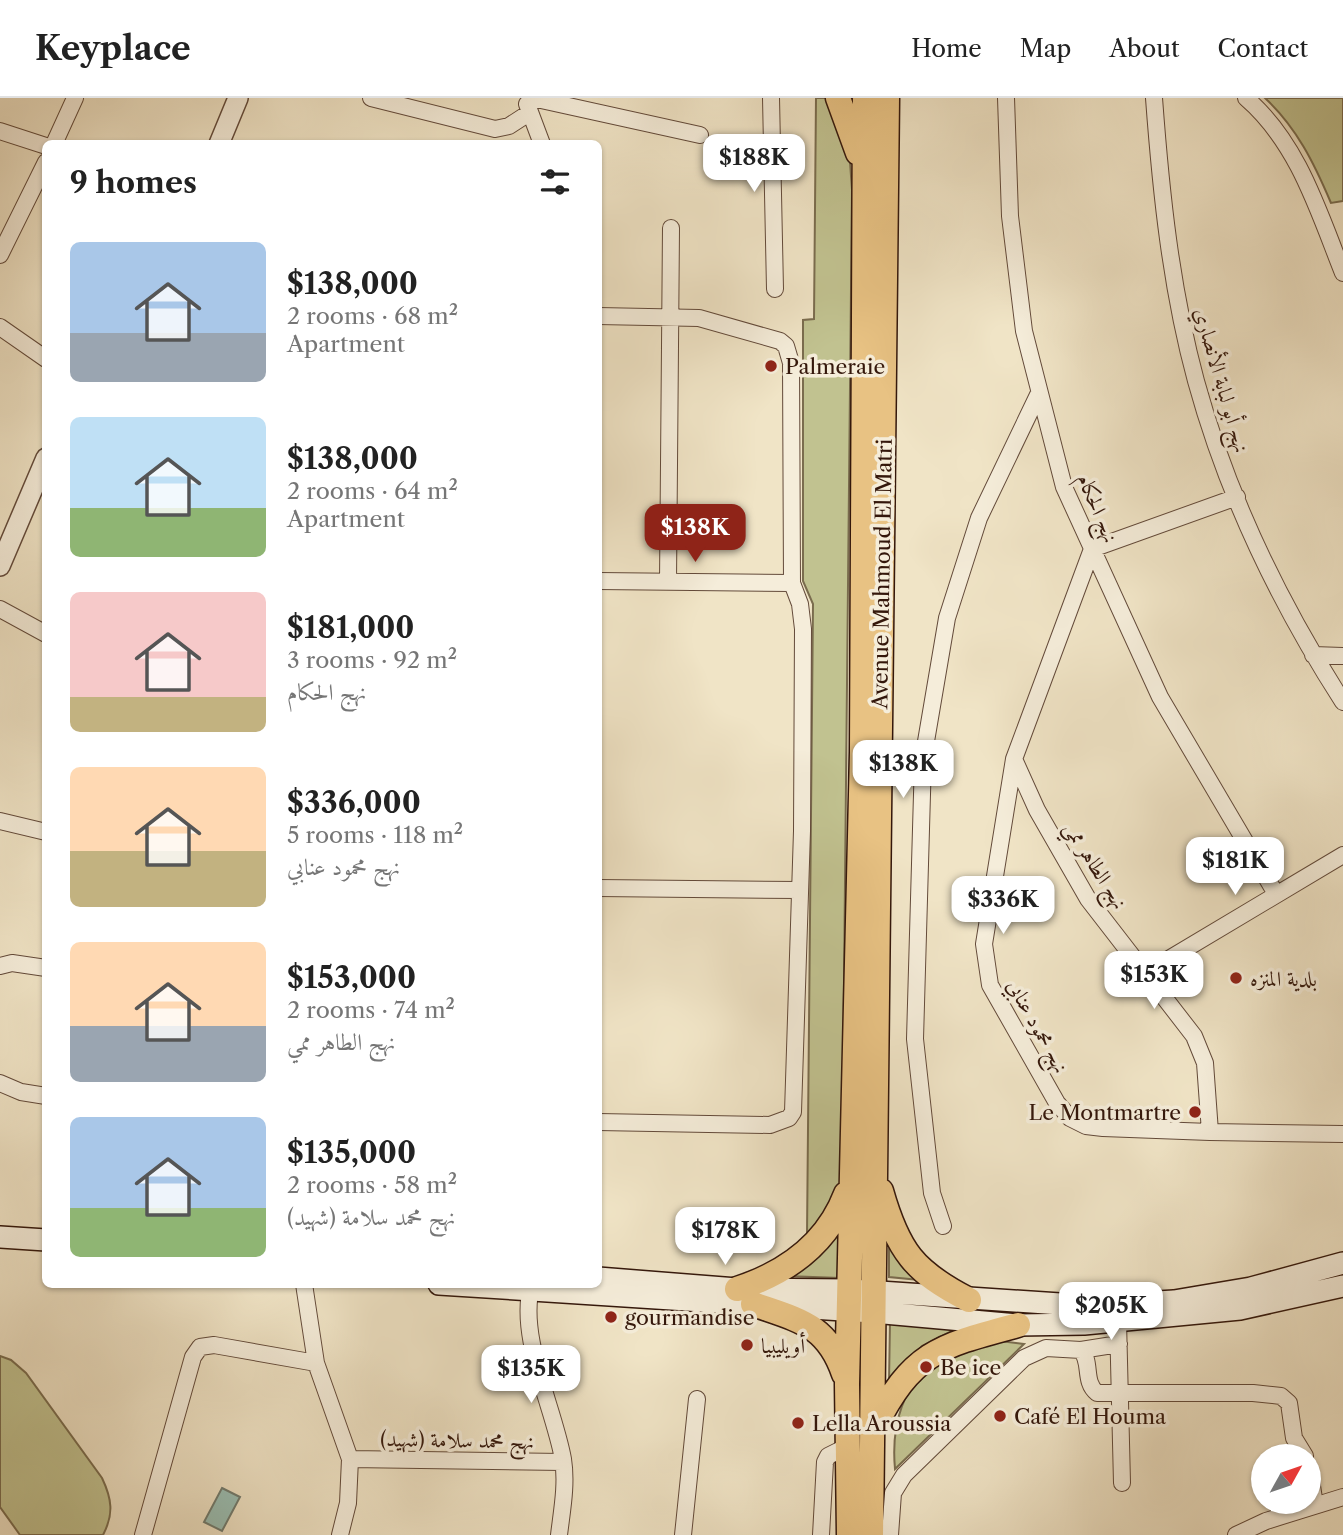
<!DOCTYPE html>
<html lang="en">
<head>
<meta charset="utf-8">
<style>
  :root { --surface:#fff; --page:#f2f2f2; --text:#222; --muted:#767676; --line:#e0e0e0; --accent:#8f2418 }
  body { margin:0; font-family:"Libre Caslon Text",Amiri,serif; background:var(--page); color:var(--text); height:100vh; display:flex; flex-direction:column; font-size:26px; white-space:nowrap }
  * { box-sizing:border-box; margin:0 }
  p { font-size:23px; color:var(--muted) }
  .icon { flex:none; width:38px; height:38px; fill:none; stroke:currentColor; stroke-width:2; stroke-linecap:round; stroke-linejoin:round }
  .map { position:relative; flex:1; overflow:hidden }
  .sheet { position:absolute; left:42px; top:42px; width:560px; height:1148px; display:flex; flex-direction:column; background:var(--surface); border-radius:10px; box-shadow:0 2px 5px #0004 }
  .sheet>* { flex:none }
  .needle { width:46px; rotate:50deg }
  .buttons { position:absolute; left:1251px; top:1346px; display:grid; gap:14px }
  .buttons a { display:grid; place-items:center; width:70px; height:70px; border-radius:50%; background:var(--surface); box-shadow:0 2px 5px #0004; font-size:35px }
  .price { position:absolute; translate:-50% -60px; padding:0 16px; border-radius:14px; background:#fff; color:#222; font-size:23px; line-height:46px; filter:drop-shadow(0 2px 4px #0008) }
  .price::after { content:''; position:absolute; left:50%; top:42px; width:21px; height:16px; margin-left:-10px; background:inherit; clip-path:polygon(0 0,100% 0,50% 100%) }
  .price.on { background:var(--accent); color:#fff }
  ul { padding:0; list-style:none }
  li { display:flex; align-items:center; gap:21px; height:175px; padding:0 28px }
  li span { display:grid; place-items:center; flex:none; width:196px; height:140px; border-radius:10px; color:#555 }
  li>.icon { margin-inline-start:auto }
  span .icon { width:84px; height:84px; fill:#fffc; stroke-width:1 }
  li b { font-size:30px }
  h2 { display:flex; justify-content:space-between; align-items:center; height:84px; padding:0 28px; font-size:30px }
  header { display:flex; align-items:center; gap:42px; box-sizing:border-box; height:98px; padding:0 35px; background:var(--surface); border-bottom:2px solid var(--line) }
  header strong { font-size:33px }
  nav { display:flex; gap:38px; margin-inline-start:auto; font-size:24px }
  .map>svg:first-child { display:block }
  .green { fill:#c1c290; stroke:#7a6c4e; stroke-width:2 }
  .water { fill:#9abfb4; stroke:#717c70; stroke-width:2 }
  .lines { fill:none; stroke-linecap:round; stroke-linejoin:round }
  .minor-casing { stroke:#634a3a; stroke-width:18 }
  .tertiary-casing { stroke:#634a3a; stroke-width:22 }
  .secondary-casing { stroke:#34170b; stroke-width:24 }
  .trunk-casing { stroke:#34170b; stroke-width:27 }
  .minor { stroke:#f5edda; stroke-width:16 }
  .tertiary { stroke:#f5edda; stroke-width:19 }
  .secondary { stroke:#f5edda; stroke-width:21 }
  .trunk { stroke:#e8c283; stroke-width:24 }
  .poi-dot { fill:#8f2418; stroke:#f5edda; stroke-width:2.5 }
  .labels { text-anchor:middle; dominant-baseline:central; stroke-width:7; stroke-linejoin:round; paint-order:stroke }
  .poi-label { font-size:21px; fill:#34170b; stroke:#f5edda; text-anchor:start }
  .street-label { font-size:21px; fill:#34170b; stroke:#f5edda }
</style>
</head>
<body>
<header>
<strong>Keyplace</strong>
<nav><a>Home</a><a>Map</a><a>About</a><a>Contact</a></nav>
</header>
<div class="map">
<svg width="1343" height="1437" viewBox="0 0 1343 1437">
  <rect width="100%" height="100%" fill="#f0e4c6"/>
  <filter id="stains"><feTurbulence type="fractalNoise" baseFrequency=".00286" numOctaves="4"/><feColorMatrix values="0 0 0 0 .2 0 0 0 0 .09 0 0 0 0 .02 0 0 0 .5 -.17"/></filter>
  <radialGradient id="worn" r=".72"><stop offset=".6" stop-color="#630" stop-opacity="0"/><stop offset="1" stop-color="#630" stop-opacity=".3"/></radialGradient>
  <path class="green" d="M816 0H831L849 50 852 92 841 1180 785 1178 807 1136 813 506 803 483V222L814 221Z
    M1265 0H1343V103L1331 105C1314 65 1297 30 1265 0Z
    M889 1134 930 1183 889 1179Z
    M890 1224 962 1228 922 1248 889 1284Z
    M1000 1243 1024 1246 895 1371C891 1327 902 1285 941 1260 956 1250 982 1248 1000 1243Z
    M0 1258 11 1262 26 1275 102 1380C112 1401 114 1416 103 1437H20L0 1409Z"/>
  <path class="water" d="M222 1390 240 1399 222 1433 204 1424Z"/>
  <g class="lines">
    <g class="minor-casing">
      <path id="minor" d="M371 0 495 31 509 28 529 15
        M532 0 700 37
        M771 0 775 191
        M1006 0 1010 118 1024 233 1064 389 1160 599 1276 796
        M1154 0C1161 95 1171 191 1196 283 1227 396 1280 506 1343 604
        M1246 0C1298 45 1318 112 1343 175
        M527 6 542 46
        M0 33 46 48
        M54 46 75 0
        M0 157 46 64
        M598 218 699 220 780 243 786 248 791 265 792 485 800 506 803 531 802 733 793 1014 789 1020 770 1027 598 1024
        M0 229 46 261
        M598 483 792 485
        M668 484 671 130
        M0 511 46 536
        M1313 557 1343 558
        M1014 661 1037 712 1088 801 1194 938 1205 965 1210 1034 1343 1036
        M0 723 46 734
        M598 790 799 792
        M0 868 12 865 46 870
        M1147 874 1343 757
        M0 985 21 994 46 998
        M1210 1034 1103 1030 1086 1028 1070 1020 1057 1005 990 887 984 846 1014 661 1092 451 1237 399
        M943 1128 932 1095 915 941 923 661 947 520 979 420 1038 297
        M304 1186 316 1265 350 1361 348 1405 340 1437
        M532 1186C517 1237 554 1310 563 1361 567 1386 562 1412 559 1437
        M1118 1223 1122 1385
        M1081 1252C1092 1264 1083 1284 1097 1295H1253L1281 1298 1289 1305 1294 1340 1305 1358
        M350 1361 563 1364
        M1309 1369 1315 1407
        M143 1437 193 1259 200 1249 214 1247 316 1265
        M683 1437 697 1301
        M821 1437 825 1364 828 1358 848 1348
        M890 1437 893 1395 904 1377 1024 1260 1046 1250 1081 1252 1119 1246
        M1236 1437 1266 1423 1343 1399"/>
    </g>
    <g class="tertiary-casing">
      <path id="tertiary" d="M219 46 238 0
        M0 468 46 360"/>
    </g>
    <g class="secondary-casing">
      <path id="secondary" d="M0 1139 46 1142
        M598 1180 737 1191 850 1192 1090 1208 1174 1203 1251 1190 1343 1165
        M439 1186 873 1214 1018 1227 1084 1226 1240 1211 1343 1188"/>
    </g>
    <g class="trunk-casing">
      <path id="trunk" d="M838 0 858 55
        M881 1093C898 1153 914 1174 969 1202
        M737 1191C786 1175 827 1146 846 1096
        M753 1206C798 1222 827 1226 844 1276
        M874 1330C912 1254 939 1248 1018 1227
        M849 1437 847 1286 862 654 865 0
        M871 1437 887 0"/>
    </g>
    <use href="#minor" class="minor"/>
    <use href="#tertiary" class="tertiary"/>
    <use href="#secondary" class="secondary"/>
    <use href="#trunk" class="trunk"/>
  </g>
  <g class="poi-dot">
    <circle cx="771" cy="268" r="7"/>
    <circle cx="1236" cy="880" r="7"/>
    <circle cx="1195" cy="1014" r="7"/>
    <circle cx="611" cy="1219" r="7"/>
    <circle cx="747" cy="1247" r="7"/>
    <circle cx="926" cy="1269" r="7"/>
    <circle cx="1000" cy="1318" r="7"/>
    <circle cx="798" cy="1325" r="7"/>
  </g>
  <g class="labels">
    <g class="poi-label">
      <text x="785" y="268">Palmeraie</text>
      <text x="1250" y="880">بلدية المنزه</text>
      <text x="1181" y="1014" text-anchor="end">Le Montmartre</text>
      <text x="625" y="1219">gourmandise</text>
      <text x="761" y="1247">أويليبيا</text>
      <text x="940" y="1269">Be ice</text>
      <text x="1014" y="1318">Café El Houma</text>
      <text x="812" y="1325">Lella Aroussia</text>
    </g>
    <g class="street-label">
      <text transform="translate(1222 282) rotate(74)">نهج أبو لبابة الأنصاري</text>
      <text transform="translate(1098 410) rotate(67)">نهج الحكام</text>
      <text transform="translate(882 476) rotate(-89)">Avenue Mahmoud El Matri</text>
      <text transform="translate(1096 767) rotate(58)">نهج الطاهر ممي</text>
      <text transform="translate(1038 928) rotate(61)">نهج محمود عنابي</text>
      <text transform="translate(457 1342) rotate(1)">نهج محمد سلامة (شهيد)</text>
    </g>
  </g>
  <rect width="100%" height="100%" filter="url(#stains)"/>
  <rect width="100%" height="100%" fill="url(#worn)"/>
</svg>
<div class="buttons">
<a><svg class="needle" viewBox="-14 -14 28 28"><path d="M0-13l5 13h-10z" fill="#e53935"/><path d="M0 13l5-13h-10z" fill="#767676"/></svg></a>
</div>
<b class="price" style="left:754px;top:96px">$188K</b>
<b class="price on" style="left:695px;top:466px">$138K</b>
<b class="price" style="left:903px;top:702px">$138K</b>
<b class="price" style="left:1235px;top:799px">$181K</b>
<b class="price" style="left:1003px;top:838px">$336K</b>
<b class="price" style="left:1154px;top:913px">$153K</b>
<b class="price" style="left:725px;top:1169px">$178K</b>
<b class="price" style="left:1111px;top:1244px">$205K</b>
<b class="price" style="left:531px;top:1307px">$135K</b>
<section class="sheet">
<h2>9 homes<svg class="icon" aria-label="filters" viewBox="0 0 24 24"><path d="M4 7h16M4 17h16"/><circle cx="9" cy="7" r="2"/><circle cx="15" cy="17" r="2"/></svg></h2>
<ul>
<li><span style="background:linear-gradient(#a9c7e8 65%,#9aa5b1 0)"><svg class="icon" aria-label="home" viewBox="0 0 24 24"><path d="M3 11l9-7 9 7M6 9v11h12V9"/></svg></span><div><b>$138,000</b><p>2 rooms · 68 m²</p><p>Apartment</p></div></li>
<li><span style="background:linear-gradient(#bfe0f5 65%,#8fb573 0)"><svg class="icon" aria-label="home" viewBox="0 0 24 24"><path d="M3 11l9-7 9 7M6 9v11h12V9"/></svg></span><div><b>$138,000</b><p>2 rooms · 64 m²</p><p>Apartment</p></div></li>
<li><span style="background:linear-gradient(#f6c9c9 75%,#c2b280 0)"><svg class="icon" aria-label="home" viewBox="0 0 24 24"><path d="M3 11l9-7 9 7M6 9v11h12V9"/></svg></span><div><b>$181,000</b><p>3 rooms · 92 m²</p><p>نهج الحكام</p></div></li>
<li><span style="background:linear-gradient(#ffd9b3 60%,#c2b280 0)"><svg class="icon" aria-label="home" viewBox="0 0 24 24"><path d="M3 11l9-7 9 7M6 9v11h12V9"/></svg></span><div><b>$336,000</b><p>5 rooms · 118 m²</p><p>نهج محمود عنابي</p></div></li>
<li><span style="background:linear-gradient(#ffd9b3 60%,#9aa5b1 0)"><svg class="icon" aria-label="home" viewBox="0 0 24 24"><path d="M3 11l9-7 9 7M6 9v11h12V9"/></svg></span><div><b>$153,000</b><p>2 rooms · 74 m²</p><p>نهج الطاهر ممي</p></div></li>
<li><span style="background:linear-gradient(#a9c7e8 65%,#8fb573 0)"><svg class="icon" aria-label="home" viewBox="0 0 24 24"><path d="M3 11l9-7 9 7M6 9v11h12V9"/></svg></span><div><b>$135,000</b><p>2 rooms · 58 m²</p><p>نهج محمد سلامة (شهيد)</p></div></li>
</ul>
</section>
</div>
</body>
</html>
